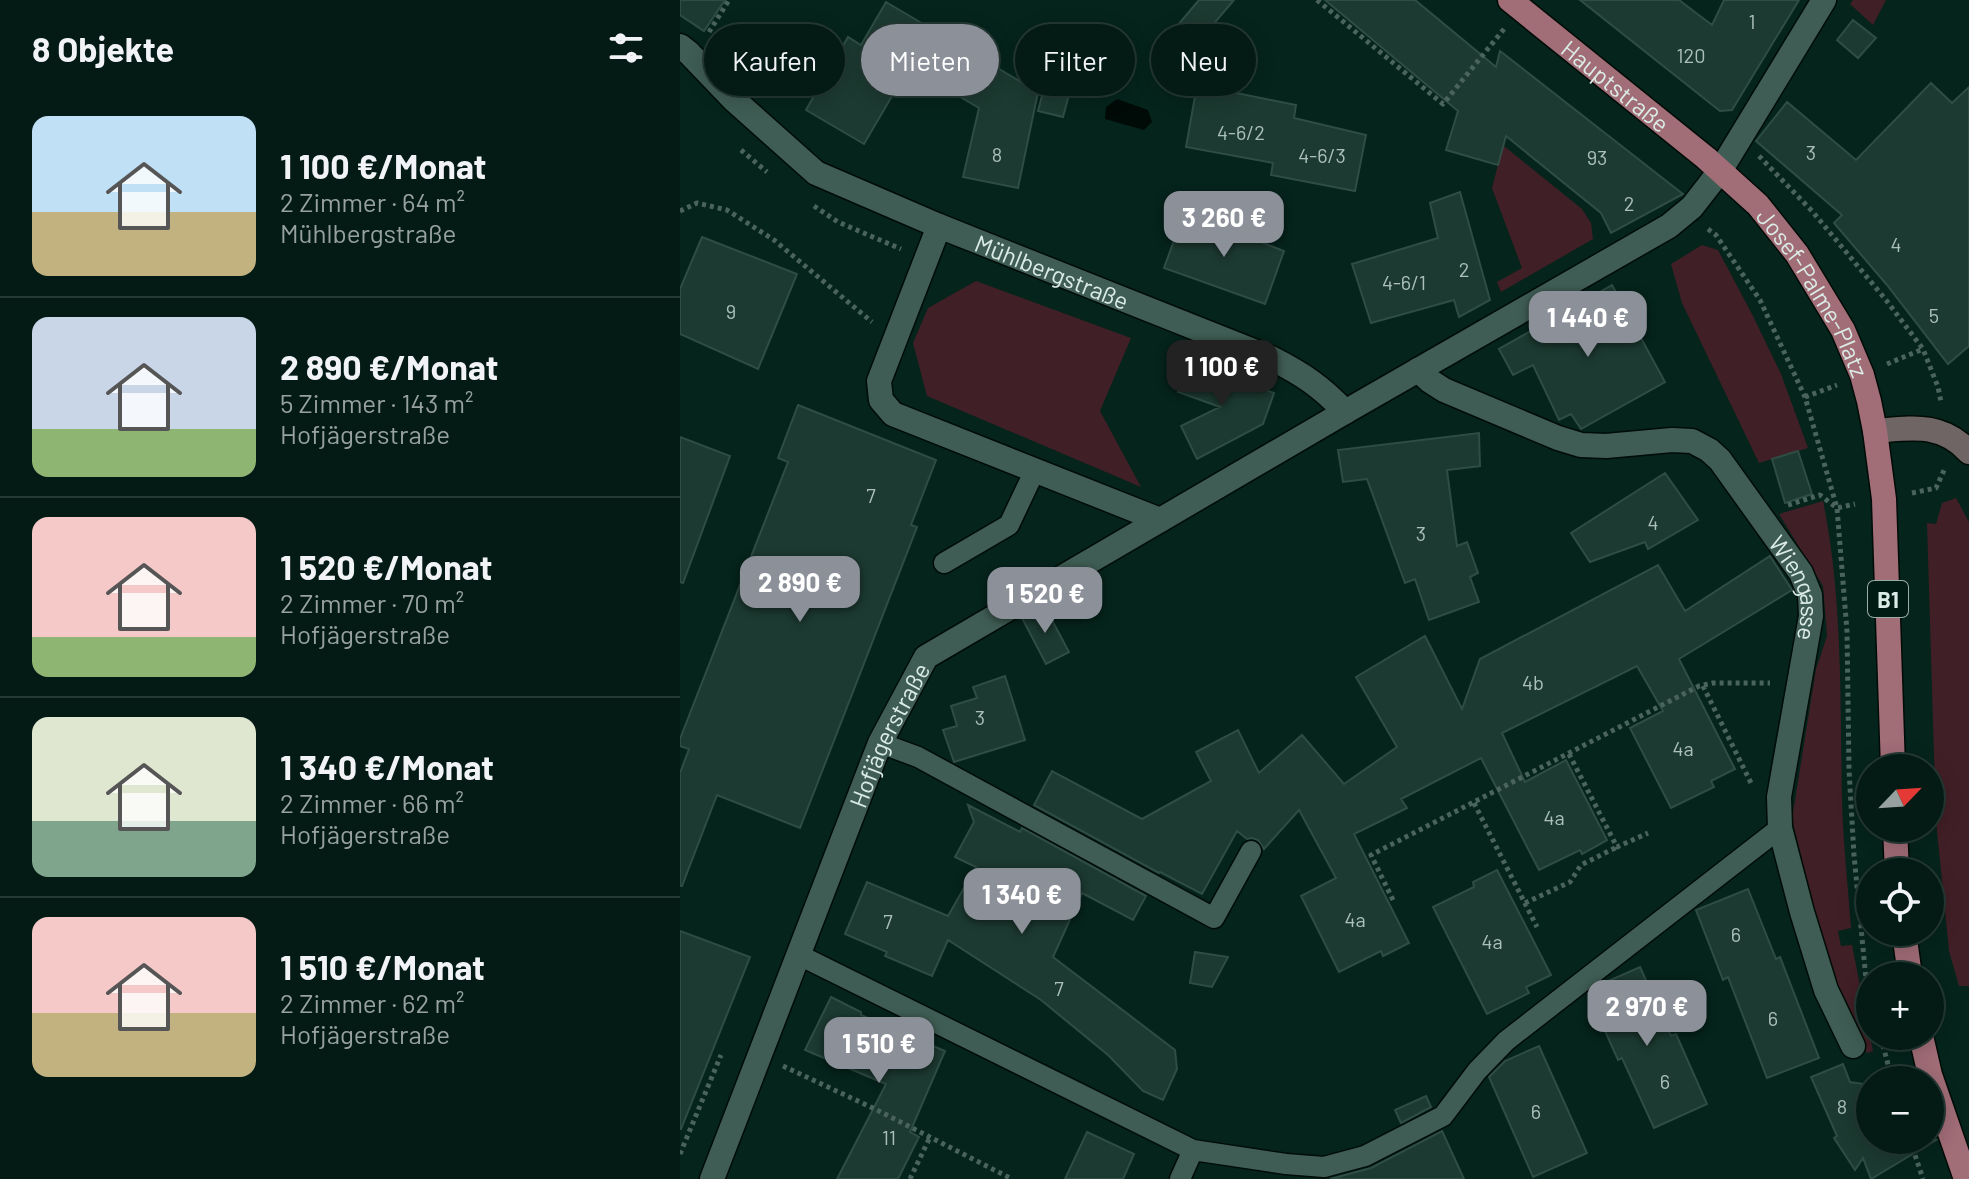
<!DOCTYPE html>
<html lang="de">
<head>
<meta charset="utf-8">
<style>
  :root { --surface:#041b15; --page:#122822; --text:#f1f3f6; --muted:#97a1a0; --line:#253934; --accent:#8c9099 }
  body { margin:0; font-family:Barlow,sans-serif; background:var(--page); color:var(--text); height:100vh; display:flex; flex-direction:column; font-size:30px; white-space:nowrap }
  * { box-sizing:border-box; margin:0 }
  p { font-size:26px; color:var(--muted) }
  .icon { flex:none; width:44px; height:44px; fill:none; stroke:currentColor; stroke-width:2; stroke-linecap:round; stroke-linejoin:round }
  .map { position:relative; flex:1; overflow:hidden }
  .drawer { display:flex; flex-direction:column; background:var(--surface); width:680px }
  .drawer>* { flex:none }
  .hud { position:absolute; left:24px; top:24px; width:760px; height:72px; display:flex; gap:16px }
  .needle { width:52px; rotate:65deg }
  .tools { position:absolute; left:1176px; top:754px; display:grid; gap:16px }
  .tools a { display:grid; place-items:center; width:88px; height:88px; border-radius:50%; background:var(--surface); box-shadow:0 4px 20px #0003,0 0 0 2px var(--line); font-size:40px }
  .price { position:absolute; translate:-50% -68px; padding:0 18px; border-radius:16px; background:var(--accent); color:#fff; font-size:26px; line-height:52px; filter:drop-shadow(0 2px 4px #0008) }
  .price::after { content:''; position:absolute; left:50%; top:48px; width:24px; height:18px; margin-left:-12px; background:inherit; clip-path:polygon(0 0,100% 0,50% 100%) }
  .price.current { background:#222; color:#fff }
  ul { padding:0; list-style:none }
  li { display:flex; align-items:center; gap:24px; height:200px; padding:0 32px }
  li+li { border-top:2px solid var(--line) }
  li span { display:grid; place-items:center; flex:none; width:224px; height:160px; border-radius:16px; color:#555 }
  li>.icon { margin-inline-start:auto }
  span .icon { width:96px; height:96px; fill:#fffc; stroke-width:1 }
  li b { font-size:34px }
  h2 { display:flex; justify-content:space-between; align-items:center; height:96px; padding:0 32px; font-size:34px }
  .pill { padding:0 28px; border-radius:36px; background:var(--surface); box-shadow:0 4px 20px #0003,0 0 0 2px var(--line); font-size:28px; line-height:72px }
  .pill.current { background:var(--accent); color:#fff }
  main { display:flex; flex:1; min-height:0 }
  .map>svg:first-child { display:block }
  .green { fill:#411f26 }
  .water { fill:#000a06 }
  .building { fill:#1c3a31; stroke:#2f4d45; stroke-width:2 }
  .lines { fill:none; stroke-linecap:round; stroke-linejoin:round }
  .lane-casing { stroke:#000c07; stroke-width:23 }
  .street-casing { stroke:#000c07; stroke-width:27 }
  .secondary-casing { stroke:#000c07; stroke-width:27 }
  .primary-casing { stroke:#000c07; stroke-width:27 }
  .path { stroke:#4a645d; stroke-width:5; stroke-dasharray:4 4; stroke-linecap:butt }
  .lane { stroke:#3f5d54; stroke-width:20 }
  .street { stroke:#3f5d54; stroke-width:24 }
  .secondary { stroke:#706565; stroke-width:24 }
  .primary { stroke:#a16d77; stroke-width:24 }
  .labels { text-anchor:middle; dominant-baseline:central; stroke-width:7; stroke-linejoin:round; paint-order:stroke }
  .number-label { font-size:20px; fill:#abc0ba }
  .shield { fill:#001b13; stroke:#99ada7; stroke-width:2 }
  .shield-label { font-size:22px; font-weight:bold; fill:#dbece7 }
  .street-label { font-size:24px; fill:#dbece7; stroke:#001b13 }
</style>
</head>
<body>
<main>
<section class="drawer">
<h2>8 Objekte<svg class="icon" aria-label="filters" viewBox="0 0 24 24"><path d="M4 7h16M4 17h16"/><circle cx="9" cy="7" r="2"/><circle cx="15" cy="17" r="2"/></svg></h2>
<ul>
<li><span style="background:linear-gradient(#bfe0f5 60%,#c2b280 0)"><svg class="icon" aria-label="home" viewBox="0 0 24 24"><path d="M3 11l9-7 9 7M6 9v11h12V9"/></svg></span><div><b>1 100 €/Monat</b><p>2 Zimmer · 64 m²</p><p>Mühlbergstraße</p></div></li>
<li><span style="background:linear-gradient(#c9d6e8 70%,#8fb573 0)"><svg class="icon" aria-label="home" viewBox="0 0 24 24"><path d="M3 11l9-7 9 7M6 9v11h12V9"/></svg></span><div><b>2 890 €/Monat</b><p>5 Zimmer · 143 m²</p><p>Hofjägerstraße</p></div></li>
<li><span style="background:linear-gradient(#f6c9c9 75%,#8fb573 0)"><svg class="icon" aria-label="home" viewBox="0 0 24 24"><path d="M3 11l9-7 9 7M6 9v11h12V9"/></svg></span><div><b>1 520 €/Monat</b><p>2 Zimmer · 70 m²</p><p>Hofjägerstraße</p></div></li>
<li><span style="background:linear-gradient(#dfe7d0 65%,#7fa58c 0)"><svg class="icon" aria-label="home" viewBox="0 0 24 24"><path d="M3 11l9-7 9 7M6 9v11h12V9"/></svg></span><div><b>1 340 €/Monat</b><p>2 Zimmer · 66 m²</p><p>Hofjägerstraße</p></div></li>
<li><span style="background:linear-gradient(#f6c9c9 60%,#c2b280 0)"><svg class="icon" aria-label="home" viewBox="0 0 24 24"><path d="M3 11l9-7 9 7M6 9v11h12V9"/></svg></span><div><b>1 510 €/Monat</b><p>2 Zimmer · 62 m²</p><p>Hofjägerstraße</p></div></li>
</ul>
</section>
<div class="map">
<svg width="1289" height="1179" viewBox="0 0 1289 1179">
  <rect width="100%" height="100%" fill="#05241c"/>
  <path class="green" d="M1173 0H1206L1193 25 1170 4Z
    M819 142 902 209 911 223 913 239 821 292 817 282 842 268 812 188 819 161 809 159Z
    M1022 245 1038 250 1073 316 1101 374 1128 448 1079 463 1002 303 991 264Z
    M296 281 451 338 420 411 461 487 247 396 233 343 248 308Z
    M1276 498 1289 522V986H1279L1269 951 1256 821 1247 523 1256 524 1262 503Z
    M1143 501C1163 599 1160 699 1162 800 1163 842 1168 885 1171 928L1158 931 1161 946 1172 945 1193 1051 1187 1053 1154 982 1138 925 1112 819 1136 669 1147 636 1143 586 1099 514Z"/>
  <path class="water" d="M437 99 468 110 472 122 464 130 425 119 426 107Z"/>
  <path class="building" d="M0 0H45L24 31 0 15Z
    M519 0H554L512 49 492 32Z
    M645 0H735L816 67 820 51 1003 194 931 233 921 213 826 136 818 165 766 150 778 111Z
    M900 0H999L1032 25 1044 0H1119L1052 110 1040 111Z
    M206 2 358 92 338 188 283 177 299 108 229 67 184 144 126 110 168 37 181 45Z
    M1173 20 1196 38 1178 58 1157 40Z
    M1251 83 1272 103 1289 87V346L1268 364 1207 285 1154 223 1162 215 1076 141 1107 102 1176 160Z
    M365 85 390 91 383 117 358 111Z
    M517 85 616 105 614 118 686 135 675 191 591 175 593 163 506 147Z
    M780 192 810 300 779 317 774 300 691 323 672 264 758 238 750 203Z
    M504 213 604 251 585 304 484 268Z
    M22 237 117 274 78 369 0 334V289Z
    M932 285 985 382 901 429 891 414 879 420 853 365 833 375 819 349Z
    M508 361 594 393 583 424 517 459 501 426 540 407 498 392Z
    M118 405 256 460 231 525 237 527 120 828 37 795 2 886H0V773L9 749 0 746V739L108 462 98 458Z
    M799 433 800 466 767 470 777 546 787 542 798 573 790 577 799 602 749 620 735 579 725 583 687 479 663 482 658 450Z
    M0 437 50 456 3 583 0 582Z
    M1118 451 1132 494 1105 503 1092 459Z
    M985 473 1018 520 968 549 965 542 910 562 891 533Z
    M1090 556 1112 590 999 659 1055 769 1031 781 1034 787 991 808 950 728 983 711 957 666 822 733 845 782 886 760 927 840 902 854 900 850 859 870 801 758 721 799 727 808 674 834 729 943 703 956 701 951 659 972 621 896 656 878 619 810 584 849 578 840 572 838 567 839 557 831 522 894 480 872 479 873 354 805 372 771 462 819 531 781 516 752 558 730 579 773 622 735 664 784 717 747 676 677 745 636 782 709 800 659 978 565 1005 611Z
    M364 605 389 652 366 664 342 618Z
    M325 676 345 740 274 762 263 730 277 726 271 706 297 698 293 687Z
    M288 805 340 832 342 828 466 896 453 920 402 893 373 957 495 1050 497 1069 483 1100 463 1091 428 1055 361 1000 268 940 252 976 205 956 207 952 165 934 187 882 268 916 296 867 275 857 294 822Z
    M817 870 871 975 846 987 849 993 807 1014 753 907 794 887 793 882Z
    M1068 889 1096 959 1100 957 1139 1058 1087 1078 1048 977 1043 980 1016 910Z
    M0 931 70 957 1 1129H0Z
    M515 952 548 957 532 987 510 983Z
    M960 967 991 1036 996 1034 1027 1104 974 1128 942 1058 938 1060 908 993 919 985Z
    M151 997 181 1012V1015L265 1051 230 1132 239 1137 218 1179H157L206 1084 125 1050Z
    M859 1046 907 1153 853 1177 809 1077 825 1061Z
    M1163 1064 1170 1082 1184 1084 1180 1101 1190 1114V1140H1256L1191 1179 1183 1158 1175 1170 1154 1138 1157 1136 1131 1077Z
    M746 1096 751 1107 721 1123 715 1110Z
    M762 1131 784 1179H650L691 1168Z
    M407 1132 454 1154 443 1179H385Z"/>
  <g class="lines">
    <g class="lane-casing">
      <path id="lane" d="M264 563 329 525 355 470
        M200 743 238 757 534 918 571 851
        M119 955 513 1150 500 1179
        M513 1150 606 1164 644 1167 685 1156 763 1116 797 1071 826 1041 1100 828"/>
    </g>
    <g class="street-casing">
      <g id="street">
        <path id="s1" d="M0 46 9 53 53 99 136 173 259 226 591 358C622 374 641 386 665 412"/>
        <path d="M259 226 199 381 201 400 213 414 480 520"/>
        <path id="s2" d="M738 370 750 381 764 390 878 438 901 445 926 446 992 440 1012 441 1029 450 1040 460 1121 573 1130 595 1131 616 1099 797 1100 828 1122 912 1146 990 1173 1046"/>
        <path id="s3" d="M32 1179 200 743 246 657 665 412 989 226 1012 207 1040 171 1144 0"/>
      </g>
    </g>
    <g class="secondary-casing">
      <path id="secondary" d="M1195 431C1232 428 1261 422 1289 452"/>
    </g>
    <g class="primary-casing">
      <g id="primary">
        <path id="s4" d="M830 0 1026 158 1078 205 1117 254 1163 330 1182 375 1189 401 1195 431 1204 499 1213 768"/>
        <path d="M1215 828 1217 872"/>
        <path d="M1224 932 1230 976"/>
        <path d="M1241 1036 1250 1075 1286 1179"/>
      </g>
    </g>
    <path class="path" d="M637 0 763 104 824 29
      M29 32 49 0
      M61 150 87 172
      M1079 156 1132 211 1206 300 1243 349 1258 387 1261 402
      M134 206 158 222 221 249
      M0 211 17 203 47 210 94 240 192 322
      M1028 229 1036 235 1080 300 1125 397 1157 508 1167 631 1169 770 1174 855 1186 979 1190 995
      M1207 364 1243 349
      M1125 397 1157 385
      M1232 493 1256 488 1265 468
      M1108 505 1140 495 1157 508 1175 504
      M1023 686 1072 785
      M889 754 937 847 968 833
      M794 803 857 927
      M713 900 691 855 1019 686 1033 683H1090
      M845 903 890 882 901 865 937 847
      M1203 1045 1212 1080
      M103 1066 195 1109 332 1179
      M1230 1140 1243 1179
      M0 1154 41 1055
      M230 1179 250 1137"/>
    <use href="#lane" class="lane"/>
    <use href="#street" class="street"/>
    <use href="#secondary" class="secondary"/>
    <use href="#primary" class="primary"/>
  </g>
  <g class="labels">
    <g class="number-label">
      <text x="1072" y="21">1</text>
      <text x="1011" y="55">120</text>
      <text x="561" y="132">4-6/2</text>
      <text x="1131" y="152">3</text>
      <text x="317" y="154">8</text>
      <text x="642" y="155">4-6/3</text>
      <text x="917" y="157">93</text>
      <text x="949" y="203">2</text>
      <text x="1216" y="244">4</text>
      <text x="784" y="269">2</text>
      <text x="724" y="282">4-6/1</text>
      <text x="51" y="311">9</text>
      <text x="1254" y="315">5</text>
      <text x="191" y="495">7</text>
      <text x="973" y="522">4</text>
      <text x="741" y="533">3</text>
      <text x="853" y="682">4b</text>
      <text x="300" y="717">3</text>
      <text x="1003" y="748">4a</text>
      <text x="874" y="817">4a</text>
      <text x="675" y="919">4a</text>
      <text x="208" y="921">7</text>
      <text x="1056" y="934">6</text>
      <text x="812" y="941">4a</text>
      <text x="379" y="988">7</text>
      <text x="1093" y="1018">6</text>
      <text x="985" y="1081">6</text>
      <text x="1162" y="1106">8</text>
      <text x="856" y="1111">6</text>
      <text x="209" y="1137">11</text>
    </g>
    <rect class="shield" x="1188" y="581" width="40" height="36" rx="6"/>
    <g class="shield-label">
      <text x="1208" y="599">B1</text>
    </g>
    <g class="street-label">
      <text stroke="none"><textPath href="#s4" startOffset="136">Hauptstraße</textPath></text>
      <text stroke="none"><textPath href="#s1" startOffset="442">Mühlbergstraße</textPath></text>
      <text stroke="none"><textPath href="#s4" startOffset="426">Josef-Palme-Platz</textPath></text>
      <text stroke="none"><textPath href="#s2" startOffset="478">Wiengasse</textPath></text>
      <text stroke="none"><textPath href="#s3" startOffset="478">Hofjägerstraße</textPath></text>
    </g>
  </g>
</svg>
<div class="tools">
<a><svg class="needle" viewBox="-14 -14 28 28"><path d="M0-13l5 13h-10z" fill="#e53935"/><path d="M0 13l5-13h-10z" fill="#97a1a0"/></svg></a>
<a><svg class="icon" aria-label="locate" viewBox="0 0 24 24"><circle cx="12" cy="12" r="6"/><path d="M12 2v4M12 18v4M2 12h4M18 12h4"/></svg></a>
<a>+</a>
<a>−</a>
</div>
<b class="price" style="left:544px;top:259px">3 260 €</b>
<b class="price" style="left:908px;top:359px">1 440 €</b>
<b class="price current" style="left:542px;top:408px">1 100 €</b>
<b class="price" style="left:120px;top:624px">2 890 €</b>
<b class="price" style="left:365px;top:635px">1 520 €</b>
<b class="price" style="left:342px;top:936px">1 340 €</b>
<b class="price" style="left:967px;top:1048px">2 970 €</b>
<b class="price" style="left:199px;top:1085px">1 510 €</b>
<div class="hud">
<a class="pill">Kaufen</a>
<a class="pill current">Mieten</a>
<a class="pill">Filter</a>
<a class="pill">Neu</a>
</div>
</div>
</main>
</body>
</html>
